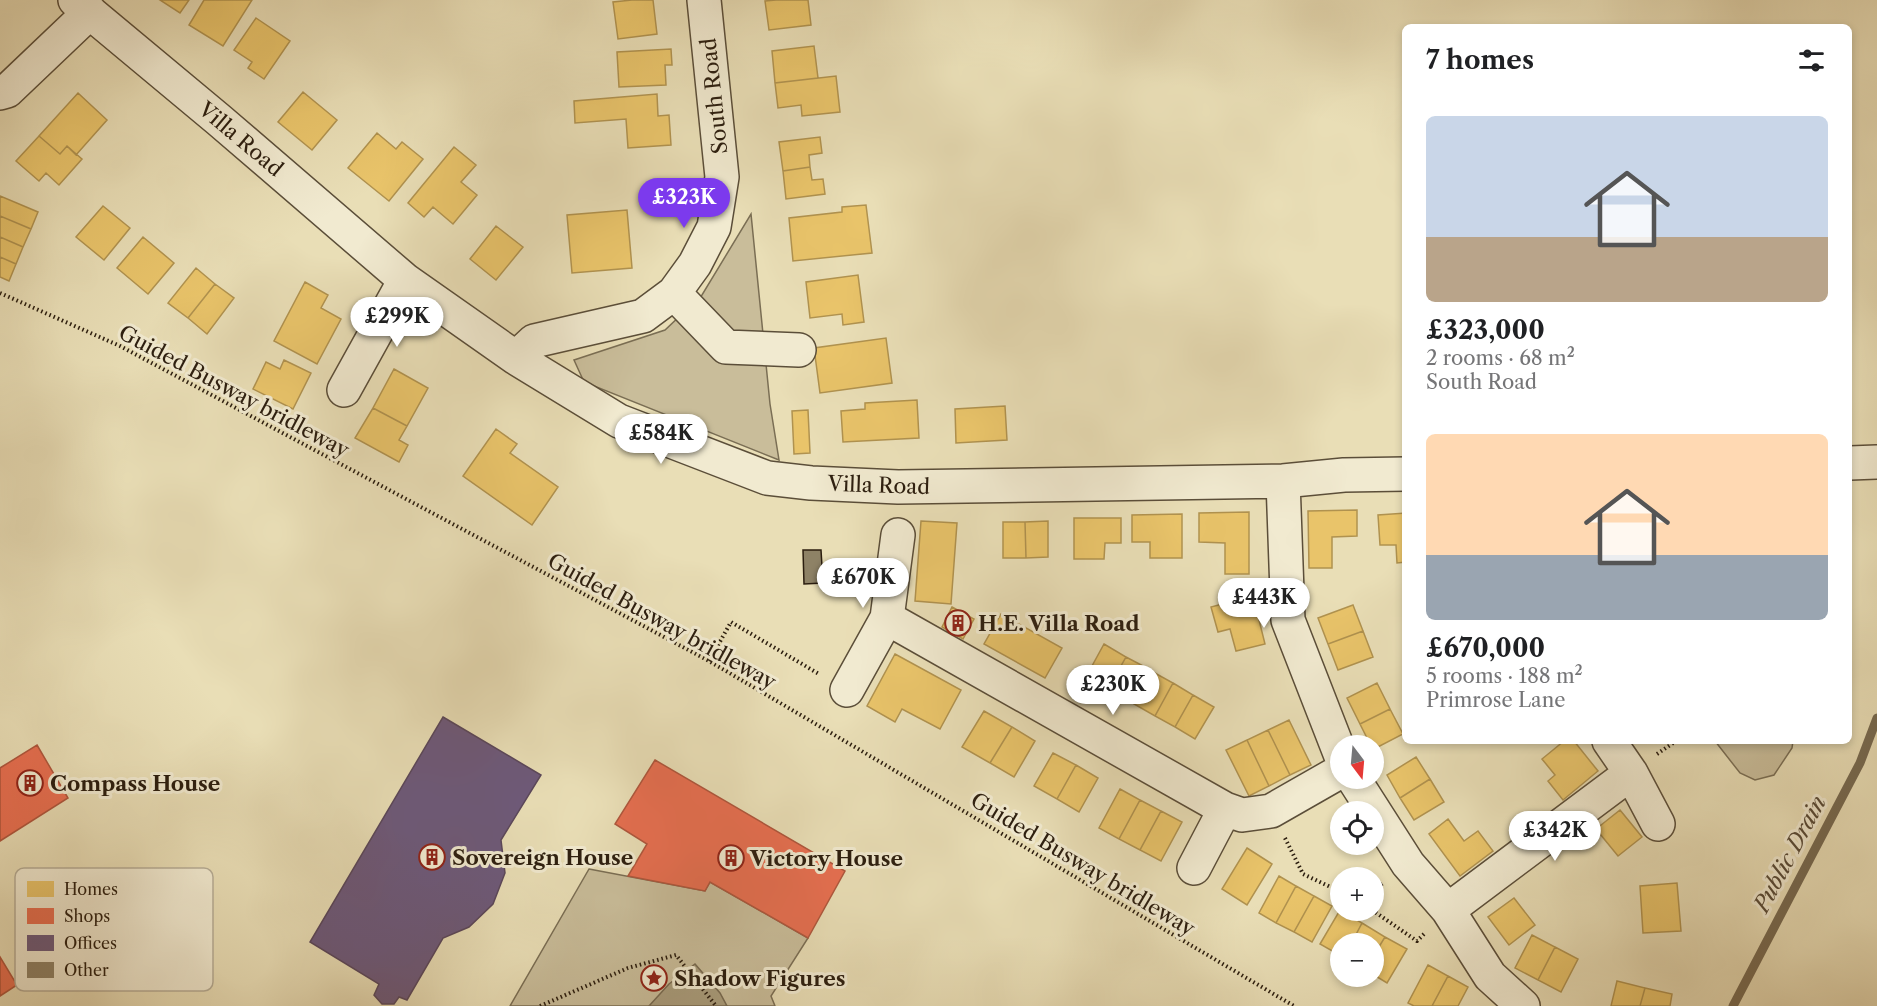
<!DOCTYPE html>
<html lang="en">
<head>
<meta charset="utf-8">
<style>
  :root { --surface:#fff; --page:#f6f6f6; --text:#202124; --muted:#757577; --accent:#7c3aed }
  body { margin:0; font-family:"Libre Caslon Text",serif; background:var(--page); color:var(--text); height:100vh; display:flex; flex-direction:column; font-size:22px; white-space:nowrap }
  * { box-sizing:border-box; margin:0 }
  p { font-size:20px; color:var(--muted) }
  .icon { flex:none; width:33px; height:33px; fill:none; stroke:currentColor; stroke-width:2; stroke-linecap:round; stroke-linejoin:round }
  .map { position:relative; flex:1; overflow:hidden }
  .sheet { position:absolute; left:1402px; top:24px; width:450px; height:720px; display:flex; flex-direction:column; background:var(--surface); border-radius:9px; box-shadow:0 3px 9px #0003 }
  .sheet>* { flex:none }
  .needle { width:39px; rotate:164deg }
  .controls { position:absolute; left:1330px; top:735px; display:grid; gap:12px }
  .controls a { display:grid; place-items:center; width:54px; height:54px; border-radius:50%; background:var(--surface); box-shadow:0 3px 9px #0003; font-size:30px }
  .price { position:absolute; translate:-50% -51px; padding:0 14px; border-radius:21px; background:#fff; color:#222; font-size:20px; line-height:39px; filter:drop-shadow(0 2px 3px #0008) }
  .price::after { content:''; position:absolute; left:50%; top:36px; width:18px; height:14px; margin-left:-9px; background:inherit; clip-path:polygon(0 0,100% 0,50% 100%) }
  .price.on { background:var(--accent); color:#fff }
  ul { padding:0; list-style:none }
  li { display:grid; align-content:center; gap:12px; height:318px; padding:0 24px }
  li span { display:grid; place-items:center; height:186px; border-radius:9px; color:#555 }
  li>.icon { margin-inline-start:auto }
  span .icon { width:108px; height:108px; fill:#fffc; stroke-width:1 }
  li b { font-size:26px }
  h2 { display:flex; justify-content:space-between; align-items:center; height:72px; padding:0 24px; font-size:26px }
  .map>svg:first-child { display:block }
  .green { fill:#c9bd9a; stroke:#7a6e54; stroke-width:1.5 }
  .water { fill:#a99d7d; stroke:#776a51; stroke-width:1.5 }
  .homes { fill:#e9c46a; stroke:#b0924f; stroke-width:1.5 }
  .shops { fill:#e76f51; stroke:#af573d; stroke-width:1.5 }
  .offices { fill:#6d597a; stroke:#5a475a; stroke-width:1.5 }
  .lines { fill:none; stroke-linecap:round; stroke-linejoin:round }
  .stream { stroke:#776a51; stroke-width:9 }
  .building { fill:#8e8266; stroke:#2c1e0f; stroke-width:1.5 }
  .minor-casing { stroke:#5b4e39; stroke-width:36 }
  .path { stroke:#2c1e0f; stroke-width:4; stroke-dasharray:1.5 3; stroke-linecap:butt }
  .minor { stroke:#f1ead0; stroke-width:33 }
  .labels { text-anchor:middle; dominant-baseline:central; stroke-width:6; stroke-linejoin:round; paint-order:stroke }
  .street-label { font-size:21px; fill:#2c1e0f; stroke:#f1ead0 }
  .poi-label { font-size:21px; font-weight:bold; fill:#2c1e0f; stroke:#f1ead0; text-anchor:start }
  .water-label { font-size:22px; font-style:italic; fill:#584a36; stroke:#f1ead0 }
  .key { fill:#f1ead0; stroke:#b6ad96; stroke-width:1.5 }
  .key-label { font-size:16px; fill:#2c1e0f }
</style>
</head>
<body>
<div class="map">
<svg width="1877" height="1006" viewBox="0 0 1877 1006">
  <rect width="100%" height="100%" fill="#e9deb6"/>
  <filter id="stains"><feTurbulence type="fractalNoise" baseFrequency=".00333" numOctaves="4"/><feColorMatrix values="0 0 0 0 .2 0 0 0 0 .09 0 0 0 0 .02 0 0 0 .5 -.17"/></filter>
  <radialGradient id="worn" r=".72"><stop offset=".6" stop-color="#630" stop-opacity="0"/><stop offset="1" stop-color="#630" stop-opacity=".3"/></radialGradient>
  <path class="green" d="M751 214 770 404 779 460 584 382 574 360 665 330 702 295Z
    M1715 741H1793L1792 748 1774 775 1755 780 1740 773Z
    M589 869 705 891 710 882 808 938 771 996 775 1006H510Z"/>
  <path class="water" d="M695 964 720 993 727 1006H649L669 984Z"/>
  <path class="homes" d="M160 0H189L180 13Z
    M204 0H252L223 46 189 25Z
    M632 0H653L657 34 618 39 613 2Z
    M776 0H808L811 25 769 30 765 1Z
    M256 18 290 41 264 79 248 68 252 62 234 50Z
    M814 46 818 78 775 83 772 51Z
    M671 49 672 65H665L666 85 619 87 617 52Z
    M836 76 840 112 802 116 801 105 778 108 775 83Z
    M303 92 337 120 312 150 278 122Z
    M78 93 107 120 76 155 67 146 60 154 39 136Z
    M657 94 658 116 669 115 671 145 628 148 626 119 575 123 574 101Z
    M377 133 396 149 402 142 423 159 389 201 348 168Z
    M39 136 60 154 67 146 82 159 59 185 46 173 39 181 16 161Z
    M820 137 822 153 809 155 810 167 783 171 779 142Z
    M454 147 476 165 461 182 477 195 453 224 433 207 424 217 408 203Z
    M810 167 812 180 823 179 825 194 786 199 783 171Z
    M0 196 38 212 31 229 0 216Z
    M866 205 872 253 793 261 789 218 842 212V207Z
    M103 206 130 228 104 260 76 237Z
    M627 210 632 268 572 273 567 215Z
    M0 216 31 229 23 247 0 237Z
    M496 226 523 247 496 280 470 259Z
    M0 237 23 247 16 264 0 257Z
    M143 237 174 263 148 294 117 268Z
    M0 257 16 264 9 281 0 277Z
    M196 268 215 284 188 318 168 303Z
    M858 275 864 322 843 325 842 314 810 318 806 282Z
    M305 282 328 295 321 308 341 319 317 364 274 341Z
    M215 284 234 298 207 334 188 318Z
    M886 338 892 383 820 393 814 348Z
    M284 360 311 373 293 409 253 389 266 362 280 369Z
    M394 369 428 388 407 426 373 408Z
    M917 400 919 438 843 442 841 411 865 409V403Z
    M1005 406 1007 440 956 443 955 409Z
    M373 408 407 426 399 440 408 445 399 462 355 438Z
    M808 410 810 453 794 454 792 411Z
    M496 429 517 444 510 453 558 487 532 525 463 476Z
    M1357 510V536L1332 537V568H1309L1308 511Z
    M1249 512V574H1225V543L1199 542V513Z
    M1406 513V562L1397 563 1396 545H1380L1378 515Z
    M1182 514V558H1150V542H1132V515Z
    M1074 518H1121V543H1105L1104 559H1074Z
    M921 521 957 523 951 604 915 601Z
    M1048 521V557L1026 558 1025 522Z
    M1003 522H1025L1026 558H1003Z
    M1253 596 1265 644 1236 651 1230 629 1218 632 1211 607Z
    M1353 605 1363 631 1328 644 1318 618Z
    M952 607 974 619 963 639 942 627Z
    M1001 614 1062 648 1045 678 984 644Z
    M1363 631 1373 657 1338 670 1328 644Z
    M1104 644 1126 657 1108 689 1086 677Z
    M895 654 961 690 940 729 902 709 895 722 867 706Z
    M1126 657 1149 669 1130 702 1108 689Z
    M1153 672 1173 683 1155 716 1134 704Z
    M1173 683 1193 695 1175 727 1155 716Z
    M1377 683 1390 709 1360 724 1347 698Z
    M1193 695 1214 707 1195 739 1175 727Z
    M1390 709 1403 734 1374 749V746H1371L1360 724Z
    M984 711 1012 727 990 763 962 747Z
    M1289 720 1311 765 1290 775 1268 730Z
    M1012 727 1035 741 1014 777 990 763Z
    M1268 730 1290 775 1269 786 1247 740Z
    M1247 740 1269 786 1249 796 1226 750Z
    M1564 741H1574L1598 771 1563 800 1548 781 1555 775 1542 759Z
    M1053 753 1076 765 1057 799 1034 786Z
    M1416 757 1430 779 1400 798 1387 775Z
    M1076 765 1098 778 1079 812 1057 799Z
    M1430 779 1444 802 1414 820 1400 798Z
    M1120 789 1140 800 1119 839 1099 828Z
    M1140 800 1161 811 1140 850 1119 839Z
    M1620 810 1642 837 1618 856 1596 829Z
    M1161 811 1182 822 1161 861 1140 850Z
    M1448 819 1464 841 1478 831 1493 851 1460 876 1429 834Z
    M1247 848 1272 864 1247 905 1222 889Z
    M1279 876 1296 886 1276 923 1259 913Z
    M1677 883 1681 931 1643 933 1640 886Z
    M1296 886 1314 896 1294 932 1276 923Z
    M1314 896 1332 906 1312 942 1294 932Z
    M1514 898 1535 925 1509 945 1488 917Z
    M1340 910 1362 923 1351 944H1341V956L1320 944Z
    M1362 923 1385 937 1374 955V944H1351Z
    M1532 935 1555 947 1538 980 1515 968Z
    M1385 937 1407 949 1387 983 1374 975V955Z
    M1555 947 1578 959 1561 992 1538 980Z
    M1428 965 1448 976 1432 1006H1414L1408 1003Z
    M1448 976 1468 987 1458 1006H1432Z
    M1617 981 1645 988 1640 1006H1611Z
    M1645 988 1672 994 1670 1006H1640Z"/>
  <path class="shops" d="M37 745 68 798 0 841V768Z
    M655 760 845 871 808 938 710 882 705 891 628 876 647 844 615 824Z
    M0 957 17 985 0 996Z"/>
  <path class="offices" d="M443 717 541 775 501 840 505 873 493 904 469 927 443 938 407 1000 399 997 394 1004H382L374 995 379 984 310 942Z"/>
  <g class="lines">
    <path class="stream" d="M1733 1006 1860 763 1877 718"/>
  </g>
  <path class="building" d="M803 550H821L823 583 804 584Z"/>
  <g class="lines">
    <g class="minor-casing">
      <path id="minor" d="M75 0 219 120 405 280 516 358 619 421 767 478 811 483 898 487 1283 481 1344 475 1406 474
        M0 93 7 91 90 12
        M674 293 726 347 799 350
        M516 358 534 341 643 316 674 293 695 264 714 227 722 177 704 0
        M344 390 405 280
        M1850 463 1877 462
        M1283 481 1288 620 1341 756
        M887 618 1225 809 1242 815 1271 811 1341 771
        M847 690 887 618 898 535
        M1609 741 1631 773 1658 824
        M1353 778 1408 864 1448 910 1490 976 1523 1006
        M1194 868 1225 809
        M1448 910 1631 773"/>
    </g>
    <path class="path" d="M0 293 120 346 709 661 1294 1006
      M709 661 731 622 819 674
      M1657 754 1676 741
      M1285 838 1303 874 1341 892
      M1374 890 1383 883
      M1372 910 1417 941 1425 933
      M540 1006 628 968 676 955 716 1006"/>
    <use href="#minor" class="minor"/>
  </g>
  <defs>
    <g id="building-ring" transform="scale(1.35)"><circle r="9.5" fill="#f1ead0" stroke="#8f2418" stroke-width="1.5"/><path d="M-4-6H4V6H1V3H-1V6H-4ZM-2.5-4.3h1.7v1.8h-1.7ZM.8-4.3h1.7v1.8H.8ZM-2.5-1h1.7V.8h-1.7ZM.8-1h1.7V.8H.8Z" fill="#8f2418"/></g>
    <g id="sight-ring" transform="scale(1.35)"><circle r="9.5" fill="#f1ead0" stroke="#8f2418" stroke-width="1.5"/><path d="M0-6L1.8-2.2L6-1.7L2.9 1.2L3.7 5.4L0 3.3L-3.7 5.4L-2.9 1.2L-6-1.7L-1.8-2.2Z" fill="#8f2418"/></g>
  </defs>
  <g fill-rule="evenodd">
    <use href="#building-ring" x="958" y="623"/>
    <use href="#building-ring" x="30" y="783"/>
    <use href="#building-ring" x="432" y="857"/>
    <use href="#building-ring" x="731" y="858"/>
    <use href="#sight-ring" x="654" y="978"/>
  </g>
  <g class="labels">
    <g class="street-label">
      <text transform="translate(714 96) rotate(-96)">South Road</text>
      <text transform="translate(241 139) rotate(40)">Villa Road</text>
      <text transform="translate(234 391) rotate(28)">Guided Busway bridleway</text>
      <text transform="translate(879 485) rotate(2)">Villa Road</text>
      <text transform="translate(662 621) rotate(29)">Guided Busway bridleway</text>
      <text transform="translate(1083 864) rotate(31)">Guided Busway bridleway</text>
    </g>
    <g class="poi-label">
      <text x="978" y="623">H.E. Villa Road</text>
      <text x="50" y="783">Compass House</text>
      <text x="452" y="857">Sovereign House</text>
      <text x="750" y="858">Victory House</text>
      <text x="674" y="978">Shadow Figures</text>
    </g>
    <g class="water-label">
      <text transform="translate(1790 854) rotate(-62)">Public Drain</text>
    </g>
  </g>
  <rect x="15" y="868" width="198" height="123" rx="9" class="key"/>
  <rect x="27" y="881" width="27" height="16" fill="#e9c46a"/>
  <rect x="27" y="908" width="27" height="16" fill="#e76f51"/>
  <rect x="27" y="935" width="27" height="16" fill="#6d597a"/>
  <rect x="27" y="962" width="27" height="16" fill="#8e8266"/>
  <g class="key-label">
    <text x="64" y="895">Homes</text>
    <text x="64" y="922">Shops</text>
    <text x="64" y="949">Offices</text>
    <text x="64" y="976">Other</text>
  </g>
  <rect width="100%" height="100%" filter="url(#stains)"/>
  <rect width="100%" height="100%" fill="url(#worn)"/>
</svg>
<div class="controls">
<a><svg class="needle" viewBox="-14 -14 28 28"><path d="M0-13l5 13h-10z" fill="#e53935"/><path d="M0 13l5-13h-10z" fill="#757577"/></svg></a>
<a><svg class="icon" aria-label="locate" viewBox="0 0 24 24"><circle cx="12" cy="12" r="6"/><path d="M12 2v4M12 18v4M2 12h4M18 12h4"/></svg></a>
<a>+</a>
<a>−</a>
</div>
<b class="price on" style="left:684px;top:229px">£323K</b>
<b class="price" style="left:397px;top:348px">£299K</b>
<b class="price" style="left:661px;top:465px">£584K</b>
<b class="price" style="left:863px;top:609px">£670K</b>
<b class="price" style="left:1264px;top:629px">£443K</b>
<b class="price" style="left:1113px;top:716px">£230K</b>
<b class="price" style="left:1555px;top:862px">£342K</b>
<section class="sheet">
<h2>7 homes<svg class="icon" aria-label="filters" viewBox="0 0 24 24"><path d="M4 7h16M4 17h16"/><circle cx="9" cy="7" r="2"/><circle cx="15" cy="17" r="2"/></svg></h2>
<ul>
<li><span style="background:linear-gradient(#c9d6e8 65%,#b9a48a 0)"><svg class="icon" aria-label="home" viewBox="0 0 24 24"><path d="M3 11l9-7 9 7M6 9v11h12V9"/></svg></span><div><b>£323,000</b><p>2 rooms · 68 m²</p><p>South Road</p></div></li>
<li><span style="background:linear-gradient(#ffd9b3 65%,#9aa5b1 0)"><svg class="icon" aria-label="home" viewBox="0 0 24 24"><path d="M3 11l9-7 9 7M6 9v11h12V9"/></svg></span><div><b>£670,000</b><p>5 rooms · 188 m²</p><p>Primrose Lane</p></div></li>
</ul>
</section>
</div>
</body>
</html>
